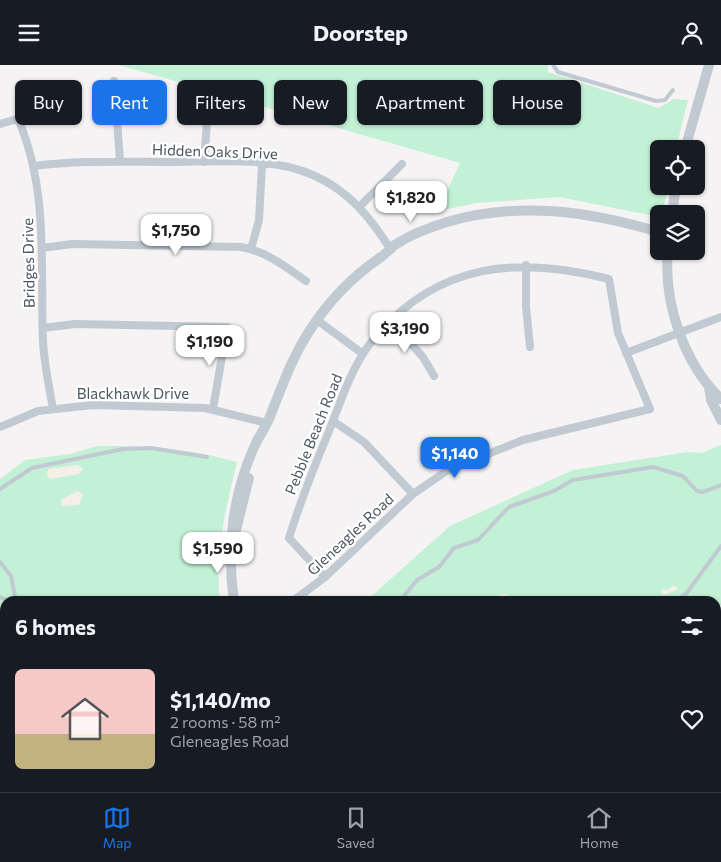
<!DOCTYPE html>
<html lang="en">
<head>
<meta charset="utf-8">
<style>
  :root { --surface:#171b24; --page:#242831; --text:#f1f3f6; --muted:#9ea1a6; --line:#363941; --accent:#1a73e8 }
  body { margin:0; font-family:Commissioner,sans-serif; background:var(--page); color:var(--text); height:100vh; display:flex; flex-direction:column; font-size:19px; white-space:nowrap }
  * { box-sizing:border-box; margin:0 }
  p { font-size:16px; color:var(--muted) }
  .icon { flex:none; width:28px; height:28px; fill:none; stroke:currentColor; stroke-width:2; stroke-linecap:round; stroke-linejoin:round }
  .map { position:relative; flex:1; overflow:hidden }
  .panel { position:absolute; left:0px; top:531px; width:721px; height:196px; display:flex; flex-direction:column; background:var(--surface); border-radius:15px 15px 0 0; box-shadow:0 1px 4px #0004 }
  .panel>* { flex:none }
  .hud { position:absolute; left:15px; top:15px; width:691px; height:45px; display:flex; gap:10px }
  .controls { position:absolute; left:650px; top:75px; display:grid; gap:10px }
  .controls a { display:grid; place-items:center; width:55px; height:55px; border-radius:8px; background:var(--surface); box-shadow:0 1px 4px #0004; font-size:25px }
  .price { position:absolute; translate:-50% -42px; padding:0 11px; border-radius:10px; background:#fff; color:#222; font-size:16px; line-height:32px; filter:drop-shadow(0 1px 2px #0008) }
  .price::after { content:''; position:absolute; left:50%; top:30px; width:15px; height:11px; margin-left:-8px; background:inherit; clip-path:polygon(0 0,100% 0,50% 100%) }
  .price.selected { background:var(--accent); color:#fff }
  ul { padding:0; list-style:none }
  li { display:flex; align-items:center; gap:15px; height:125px; padding:0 15px }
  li+li { border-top:1px solid var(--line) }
  li span { display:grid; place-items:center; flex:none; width:140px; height:100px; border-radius:8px; color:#555 }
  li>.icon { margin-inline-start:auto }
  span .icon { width:60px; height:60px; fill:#fffc; stroke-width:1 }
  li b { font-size:21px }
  h2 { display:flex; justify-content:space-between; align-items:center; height:60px; padding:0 15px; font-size:21px }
  .chip { padding:0 18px; border-radius:8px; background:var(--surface); box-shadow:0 1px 4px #0004; font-size:18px; line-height:45px }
  .chip.selected { background:var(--accent); color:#fff }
  header { display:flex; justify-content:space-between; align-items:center; height:65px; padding:0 15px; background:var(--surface); font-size:22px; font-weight:700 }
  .tab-bar { display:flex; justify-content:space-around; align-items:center; height:70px; border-top:1px solid var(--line); background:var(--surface); font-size:14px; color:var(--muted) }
  .tab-bar a { display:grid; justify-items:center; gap:2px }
  .tab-bar .selected { color:var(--accent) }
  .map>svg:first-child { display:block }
  .green { fill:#c3f1d5 }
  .sand { fill:#f5f0e5 }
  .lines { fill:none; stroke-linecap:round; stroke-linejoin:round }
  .service { stroke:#c1cad2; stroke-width:4 }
  .minor { stroke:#c1cad2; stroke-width:8 }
  .tertiary { stroke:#c1cad2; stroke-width:10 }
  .labels { text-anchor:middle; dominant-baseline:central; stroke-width:4.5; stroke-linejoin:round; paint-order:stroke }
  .street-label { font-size:15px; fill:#4a5661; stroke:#fff }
</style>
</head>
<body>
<header><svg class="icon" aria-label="menu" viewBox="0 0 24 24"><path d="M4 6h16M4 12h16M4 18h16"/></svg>Doorstep<svg class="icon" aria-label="person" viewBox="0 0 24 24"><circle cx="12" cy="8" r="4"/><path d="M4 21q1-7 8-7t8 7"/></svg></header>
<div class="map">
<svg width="721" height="727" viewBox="0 0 721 727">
  <rect width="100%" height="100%" fill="#f5f3f3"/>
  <path class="green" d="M119 0H548V7L659 43 674 34 688 35 676 84H659V121H668L662 149H659V152L559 132 476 138 438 146 460 98Z
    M721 380V540L716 544V536H366L450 461 573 405 688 387 702 388Z
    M97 381C150 381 186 383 237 397 226 443 214 489 220 536H5V722L433 723 427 727H0V414L25 395 70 389Z"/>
  <path class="sand" d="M78 400 83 404 79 409 51 414 47 411 48 404Z
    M78 426 83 429 79 440 61 441V435Z
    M674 520 678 524 665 530 661 528 662 524 668 525Z
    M506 529 510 532V536H490L494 531Z"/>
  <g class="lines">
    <path class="service" d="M553 0 558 7 656 36 665 35 673 25
      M0 424 32 403 123 384 151 383 207 392
      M0 497 11 511 16 536
      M0 532 8 536
      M400 536 417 515 439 502 454 483 478 475 509 442 554 426 573 415 653 402 683 411 697 426 703 427 721 420
      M675 536 686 529 721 481
      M0 581 5 574
      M0 652 5 655
      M294 722 298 727
      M15 727 17 722
      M30 727 32 722
      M212 727 213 722"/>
    <path class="minor" d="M114 16 120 96
      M0 59 18 54C49 125 40 201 43 276 44 298 49 321 53 344
      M204 97 208 43
      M34 101C79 95 125 97 170 97 216 97 271 91 313 110 349 126 370 152 391 185
      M360 141 402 99
      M42 183 72 179 241 182C266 186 286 202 306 216
      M251 184 259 155 262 99
      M526 200V242L530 282
      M317 255 363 289
      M391 257 423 292 434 311
      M43 263 75 259 227 262 213 344
      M626 288 721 252
      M333 356 364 377 413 429
      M0 362 38 346 93 340 205 343 267 358
      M293 536 325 512 413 429 448 405 523 375 650 344 618 268 609 214C519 191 440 197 376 271 352 299 342 334 329 366 314 402 300 437 289 473L325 512
      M716 597 721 594
      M716 696 721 693
      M526 727 533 722
      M674 727 680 722"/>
    <path class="tertiary" d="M685 84 709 0
      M672 149 676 121
      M668 186C663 237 684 299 721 334
      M709 322 711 335 721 355
      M235 469 249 413
      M234 536C226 482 233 427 256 378 260 370 265 363 269 354 281 324 292 292 310 265 328 237 353 211 381 192 387 188 392 181 398 178 412 169 431 162 447 157 519 136 588 146 659 167
      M345 722 351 727"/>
  </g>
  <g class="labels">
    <g class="street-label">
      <text transform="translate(215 86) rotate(2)">Hidden Oaks Drive</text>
      <text transform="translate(28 198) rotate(-91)">Bridges Drive</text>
      <text x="133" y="328">Blackhawk Drive</text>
      <text transform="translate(313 369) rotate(-68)">Pebble Beach Road</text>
      <text transform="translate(350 469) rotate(-43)">Gleneagles Road</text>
    </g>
  </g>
</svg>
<div class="controls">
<a><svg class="icon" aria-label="locate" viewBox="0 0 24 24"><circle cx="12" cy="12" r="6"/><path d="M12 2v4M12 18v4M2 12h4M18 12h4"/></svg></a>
<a><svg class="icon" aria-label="layers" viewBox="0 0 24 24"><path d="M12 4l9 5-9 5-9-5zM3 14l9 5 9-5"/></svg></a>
</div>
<b class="price" style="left:411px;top:158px">$1,820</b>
<b class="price" style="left:176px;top:191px">$1,750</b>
<b class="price" style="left:405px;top:289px">$3,190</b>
<b class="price" style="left:210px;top:302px">$1,190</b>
<b class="price selected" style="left:455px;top:414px">$1,140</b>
<b class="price" style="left:218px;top:509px">$1,590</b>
<div class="hud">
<a class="chip">Buy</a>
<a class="chip selected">Rent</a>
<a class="chip">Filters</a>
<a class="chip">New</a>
<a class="chip">Apartment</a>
<a class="chip">House</a>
</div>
<section class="panel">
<h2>6 homes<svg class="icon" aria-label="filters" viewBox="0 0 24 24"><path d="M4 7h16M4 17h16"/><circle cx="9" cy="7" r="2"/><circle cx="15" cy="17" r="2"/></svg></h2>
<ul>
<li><span style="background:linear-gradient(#f6c9c9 65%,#c2b280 0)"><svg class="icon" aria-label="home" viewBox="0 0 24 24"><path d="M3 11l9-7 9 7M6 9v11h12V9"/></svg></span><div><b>$1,140/mo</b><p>2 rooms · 58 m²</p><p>Gleneagles Road</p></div><svg class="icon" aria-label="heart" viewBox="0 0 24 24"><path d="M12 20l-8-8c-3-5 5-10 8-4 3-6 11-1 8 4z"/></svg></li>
</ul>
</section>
</div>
<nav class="tab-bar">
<a class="selected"><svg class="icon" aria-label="map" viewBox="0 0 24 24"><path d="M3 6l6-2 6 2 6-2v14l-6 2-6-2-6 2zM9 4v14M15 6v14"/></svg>Map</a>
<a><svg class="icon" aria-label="saved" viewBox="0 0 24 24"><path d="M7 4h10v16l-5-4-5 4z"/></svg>Saved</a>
<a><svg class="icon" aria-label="home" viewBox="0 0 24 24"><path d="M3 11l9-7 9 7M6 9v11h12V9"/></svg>Home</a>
</nav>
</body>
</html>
